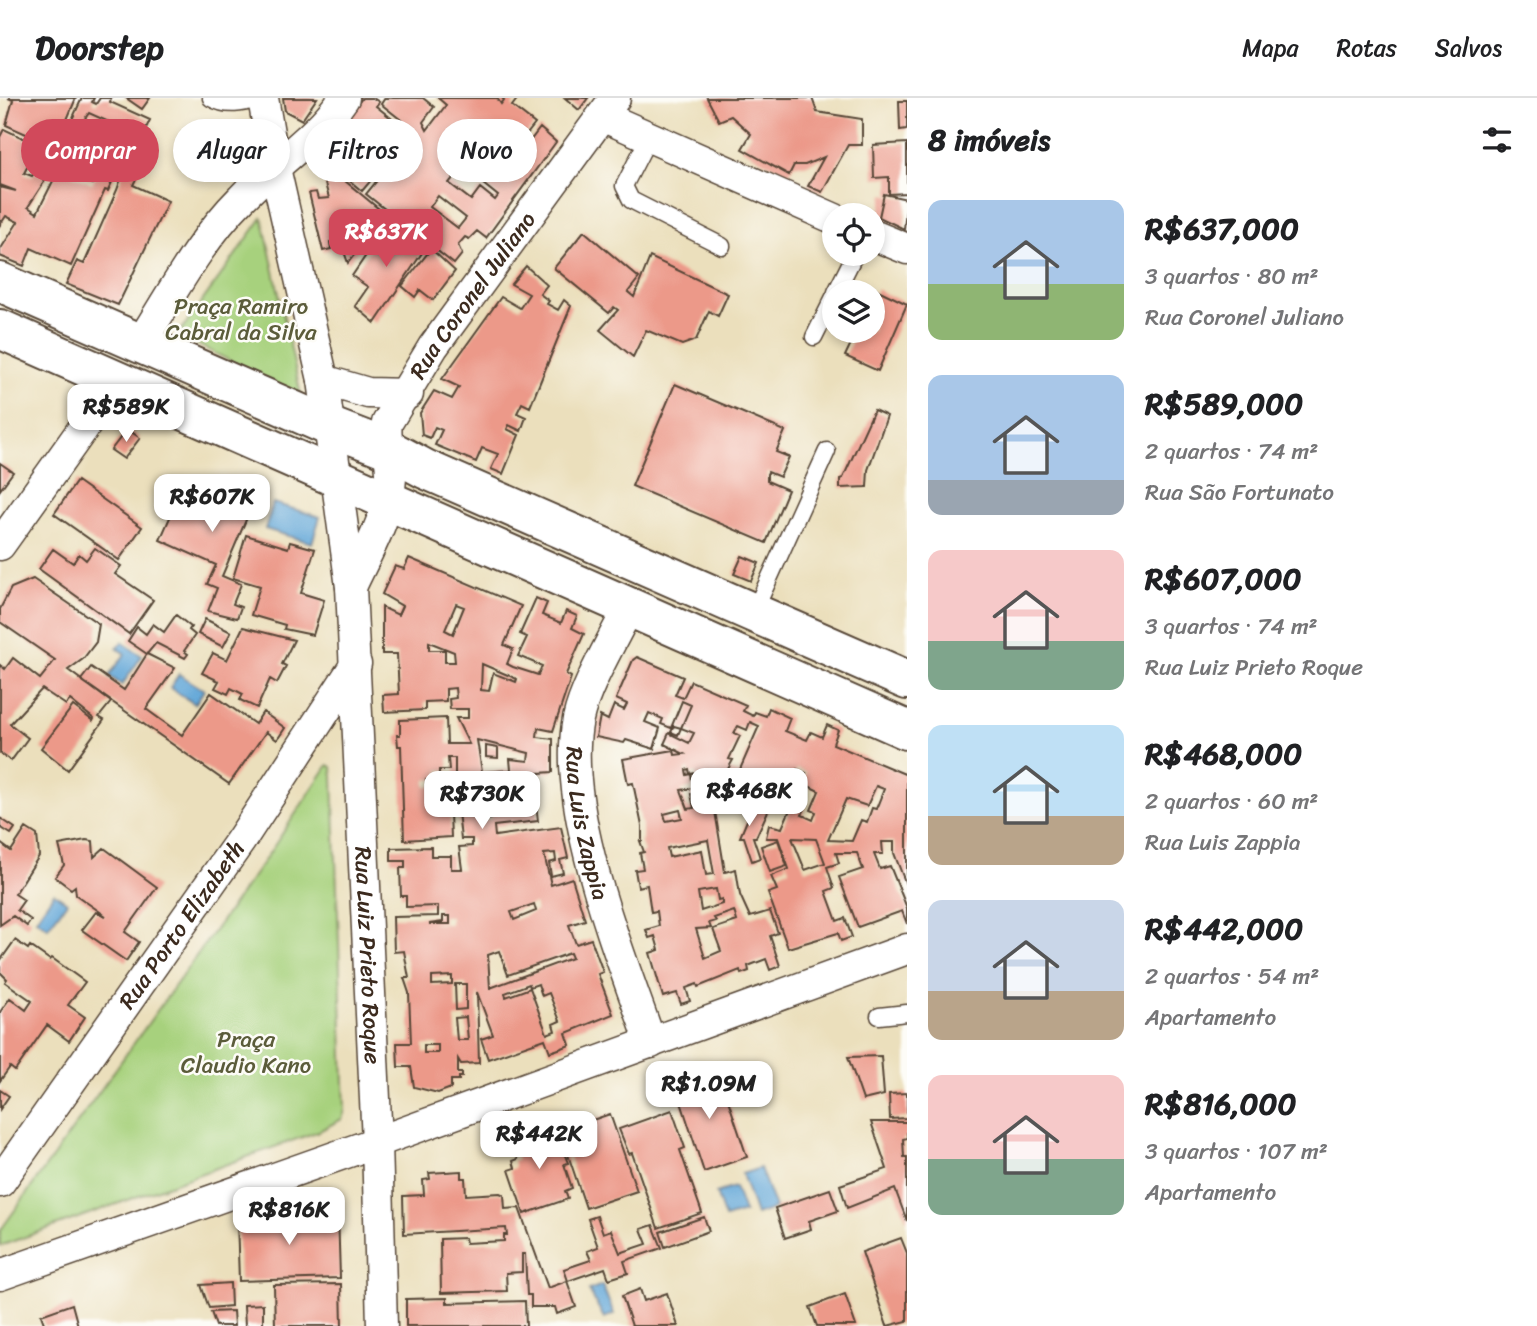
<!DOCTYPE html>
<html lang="pt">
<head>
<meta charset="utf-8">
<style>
  :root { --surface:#fff; --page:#f6f6f6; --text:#202124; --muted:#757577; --line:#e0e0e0; --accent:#d1495b }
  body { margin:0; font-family:Sriracha,sans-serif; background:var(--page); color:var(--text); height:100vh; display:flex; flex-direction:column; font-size:26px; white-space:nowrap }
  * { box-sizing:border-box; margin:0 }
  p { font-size:23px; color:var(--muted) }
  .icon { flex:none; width:38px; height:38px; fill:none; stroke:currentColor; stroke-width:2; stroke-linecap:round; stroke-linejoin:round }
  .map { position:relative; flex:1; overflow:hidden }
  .sheet { display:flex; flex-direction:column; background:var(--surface); width:630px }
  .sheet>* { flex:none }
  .hud { position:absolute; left:21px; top:21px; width:665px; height:63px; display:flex; gap:14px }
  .controls { position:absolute; left:822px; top:105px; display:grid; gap:14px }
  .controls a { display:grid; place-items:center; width:63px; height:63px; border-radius:50%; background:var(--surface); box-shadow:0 4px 10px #0003; font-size:35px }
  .price { position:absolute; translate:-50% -60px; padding:0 16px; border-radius:14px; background:#fff; color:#222; font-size:23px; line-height:46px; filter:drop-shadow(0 2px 4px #0008) }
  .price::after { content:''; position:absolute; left:50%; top:42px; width:21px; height:16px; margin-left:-10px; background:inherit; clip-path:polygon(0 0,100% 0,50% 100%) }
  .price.selected { background:var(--accent); color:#fff }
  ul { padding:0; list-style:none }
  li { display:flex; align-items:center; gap:21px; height:175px; padding:0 21px }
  li span { display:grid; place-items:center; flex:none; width:196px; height:140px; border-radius:14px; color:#555 }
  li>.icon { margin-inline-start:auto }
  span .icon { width:84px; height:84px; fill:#fffc; stroke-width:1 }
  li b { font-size:30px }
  h2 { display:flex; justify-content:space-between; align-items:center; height:84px; padding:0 21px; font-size:30px }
  .tag { padding:0 24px; border-radius:32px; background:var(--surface); box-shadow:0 4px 10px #0003; font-size:24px; line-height:63px }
  .tag.selected { background:var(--accent); color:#fff }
  header { display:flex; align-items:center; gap:42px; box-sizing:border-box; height:98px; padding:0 35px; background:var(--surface); border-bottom:2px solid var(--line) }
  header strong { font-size:33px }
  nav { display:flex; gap:38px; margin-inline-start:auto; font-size:24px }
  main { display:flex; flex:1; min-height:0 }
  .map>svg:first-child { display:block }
  .green { fill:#a7d17d; stroke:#717e4e; stroke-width:2 }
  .water { fill:#64a7d8; stroke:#50687b; stroke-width:2 }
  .building { fill:#ec9989; fill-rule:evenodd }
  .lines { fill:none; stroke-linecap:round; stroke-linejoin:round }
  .service-casing { stroke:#554536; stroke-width:19 }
  .minor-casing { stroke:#554536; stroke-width:33 }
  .tertiary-casing { stroke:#554536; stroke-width:42 }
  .service { stroke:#fff; stroke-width:16 }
  .minor { stroke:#fff; stroke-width:30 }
  .tertiary { stroke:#fff; stroke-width:38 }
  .labels { text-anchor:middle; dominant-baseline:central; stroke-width:5; stroke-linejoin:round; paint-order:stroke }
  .street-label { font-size:23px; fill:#3b2a1e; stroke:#fdfcf7 }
  .park-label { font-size:23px; fill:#5b5c3a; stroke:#fdfcf7 }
</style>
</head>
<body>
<header>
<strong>Doorstep</strong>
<nav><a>Mapa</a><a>Rotas</a><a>Salvos</a></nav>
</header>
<main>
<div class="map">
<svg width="907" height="1228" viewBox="0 0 907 1228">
  <rect width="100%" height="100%" fill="#fdfcf7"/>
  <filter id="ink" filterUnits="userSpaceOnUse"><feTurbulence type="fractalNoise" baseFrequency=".0143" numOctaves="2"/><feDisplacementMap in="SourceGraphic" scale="14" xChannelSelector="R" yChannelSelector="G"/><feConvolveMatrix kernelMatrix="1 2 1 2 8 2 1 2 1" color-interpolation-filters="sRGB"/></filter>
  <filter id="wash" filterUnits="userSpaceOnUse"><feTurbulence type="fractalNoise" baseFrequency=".00686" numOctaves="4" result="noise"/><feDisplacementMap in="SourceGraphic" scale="28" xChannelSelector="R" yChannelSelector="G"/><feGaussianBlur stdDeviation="1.57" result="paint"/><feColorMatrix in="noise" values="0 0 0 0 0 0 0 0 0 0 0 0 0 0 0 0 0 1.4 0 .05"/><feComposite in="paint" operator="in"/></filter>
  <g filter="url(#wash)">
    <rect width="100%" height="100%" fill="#ebdfbc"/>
    <path class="green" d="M262 120 263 122 301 298 178 237Z
      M328 667 332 669 333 679 345 1012 342 1021 319 1033 0 1148V1133L264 763Z"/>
    <path class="water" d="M273 405 320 419 312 445 265 431Z
      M122 544 142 558 122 587 109 578 125 556 117 550Z
      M179 576 204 592 195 606 170 590Z
      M54 795 67 804 48 829 36 821Z
      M760 1070 775 1110 756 1117 742 1076Z
      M735 1089 744 1114 725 1120 716 1095Z
      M602 1187 614 1216 604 1220 589 1192Z"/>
    <g id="blocks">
      <path class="building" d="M8 0H76L66 24 70 26 82 0H94L92 4 96 6 100 0H111L110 4 150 22 142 39 89 15 84 22 95 28 91 36 79 30 28 109 37 115 59 71 92 86 110 45 145 63 133 87 168 103 118 207 66 186 77 163 84 166 117 92 122 78 116 75 108 93 105 92 71 168 31 150 24 168 0 158V152L18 124 6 118 0 127V89L16 93 0 87V39L4 31 46 51 53 48 6 27 13 2ZM32 60 42 65 32 78 24 75Z
        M126 0H150L142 11Z
        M283 0H317L302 22 285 13Z
        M362 0H373L379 4 376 8 396 24 388 34 404 47 415 33 381 6 385 0H423L434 9 423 24 427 32 446 7 438 0H497L501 6 504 2 502 0H518L512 8 535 26 515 51 509 46 505 52 483 36 469 54 489 70 504 52 516 61 540 30 556 44 486 140 477 133 469 141 465 139 458 147 462 156 454 166 366 96 376 84 372 81 362 93 321 59ZM351 33 355 36 357 34 398 67 396 69 390 64 378 79 350 55 358 46 347 37ZM462 69 498 98 495 102 480 90 471 102 449 85ZM438 98 466 120 458 130 430 109Z
        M565 0H588L579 12Z
        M707 0H812L817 14 862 21V47H848L822 94 808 88 824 59 805 67H794L789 77 742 51 751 36 731 18 719 23Z
        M899 3H907V31L900 32Z
        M907 45V95L889 96V79L874 80 873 47Z
        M70 52 98 67 91 82 62 67Z
        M329 78H339L385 116 348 165 340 142 330 144 331 151 323 153 309 95 316 94 318 101 329 100 324 82Z
        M884 96 907 101 904 131 879 119Z
        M390 122 426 149 375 225 355 208 368 189 352 178Z
        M584 133 639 180 628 194 634 199 650 159 728 196 718 218 709 213 696 242 682 247 646 232 633 259 600 232 618 212 614 209 609 215 554 170Z
        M431 151 455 173 433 202 420 192 415 199 402 188Z
        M526 168 547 187 540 196 549 203 547 206 558 212 564 202 571 208 530 309 522 305 517 315 526 319 521 333 509 327 507 331 519 337 503 376 491 371 498 356 482 350 476 364 435 347 442 332 435 329 430 340 422 337 420 315 434 293 452 301 459 289 442 281 501 199 520 210 529 196 511 186Z
        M876 191 907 206 878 273 845 258 857 233H873Z
        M675 286 785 333 776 354 789 359 780 379 768 374 767 376V383L788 392 766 445 632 388Z
        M874 312 887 318 868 372 867 389 840 390V381L843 380Z
        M127 331 140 340 124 361 111 352Z
        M0 365 13 374 0 392Z
        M217 379 257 396 222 478 241 486 233 506 241 509 237 520 208 513 217 490 207 486 216 467 160 442 183 390 207 400Z
        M77 383 142 429 119 462 54 416Z
        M246 437 288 450 290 444 315 451 301 495 324 502 313 537 284 531 285 527 251 517 260 488 233 480Z
        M95 450 121 468 115 476 153 502 129 536 39 471 53 451 73 465 79 456 86 462Z
        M742 458 759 465 751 483 734 476Z
        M409 460 521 508 504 547 513 551 507 566 513 569 538 577 542 568 518 558 527 539 520 536 536 500 547 505 542 517 561 525 566 513 577 518 572 530 584 536 566 576 571 579 553 633 538 630 537 639 553 641V674L539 675 540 697H535L538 723 494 728 495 738 561 729 568 760 560 762 563 775 551 778 549 765 556 763 555 755 544 756 551 787 572 780 585 822 569 827 576 846 591 841 603 874 598 876 613 916 566 935 570 947 562 950 550 954 545 941 488 961 481 941 493 937 477 894 479 965 461 966 458 961V975H462V979H459V982H451V990L438 995 414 989 411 969H398L397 945H411L409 895 404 880H409L404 853 394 854 393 819 438 818V808L406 809V798H401L400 770H405V763H391V750L431 749V758H451V771H462L459 749 472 748V741H461L457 704 460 703V691H449L451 739 404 742 401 648H398L397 637H400V622L446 620 447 646H469L456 620H468V611H450L449 601 456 600 455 590 446 591V603L425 604V612L384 614 383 597 399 596 397 556H382V509L398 517 402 508 382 496 395 468 404 471ZM456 506 464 509 453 536 445 532ZM429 544 454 554 455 564H445V552H429ZM482 566 517 581 516 584 493 575 489 593 481 592ZM477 642 529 655 528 663 510 661 511 672 482 674ZM448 660H455V681H444L445 688 426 689V682L439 681V672H449ZM491 700V721L484 722 482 701ZM534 806 536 813 514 822 511 814ZM443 818H450V826H429L443 824ZM499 853 508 877 570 855 572 860 490 890 488 857ZM452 878V886L432 887V879ZM455 886H466V911L456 912ZM529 886 530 889 538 886 542 898 549 895 560 923 553 926 555 933 547 936 530 890 506 899 505 895ZM466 919 468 942H457L455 920ZM424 947H438V955H424Z
        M33 481 99 526 96 544 83 561 68 572 111 604 99 619 104 622 68 672 41 650 73 608 93 623 94 621 70 602 66 607 42 591 10 626 28 640 11 663 0 655V567L5 571 13 560 40 581 55 562 0 524V511L11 490Z
        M176 517 191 529 189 532 195 537 184 553 188 556 185 560 156 545 147 556 128 543 137 529 146 536 153 526 164 534Z
        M205 521 231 534 223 549 198 536Z
        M243 529 294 542 282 566 286 568 277 585 270 581 257 610 240 602 243 596 231 590 228 596 215 590 219 583 202 575 213 555 227 562Z
        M147 556 175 570 146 611 182 637 211 595 255 626 263 614 285 630 277 642 266 634 229 686 81 582 91 569 124 592Z
        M637 559 683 579 675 597 683 600 691 583 746 607 743 613 753 618 755 614 766 618 769 610 790 620 785 633 807 642 811 634 822 639 827 627 838 632 833 646 907 677V789L894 755V744H882L883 756H874L880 771 890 768 907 810V826L902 813 858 829 839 779 863 771 857 755H836L839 765 827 769 834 790 826 793 837 823 845 820 852 839 841 843 838 835 788 850 768 795 777 792 771 778 789 771 778 740H766L769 727 782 730 795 700 807 705 802 717 813 722 816 714 811 712 819 693 802 685 806 675 797 671 792 681 798 684 788 706 774 700 756 739H753L760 760 752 763 744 739H740L751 713 740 709 744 699 734 696 730 707 719 703 717 708 714 707 725 774 736 771 740 797 750 819 770 813 778 835 770 838 780 868 770 872 766 861 748 868 749 873 741 876 740 872 698 889 697 886 686 890 690 903 681 906 677 895 663 899 650 855 659 852 655 838 649 840 646 832 659 828 657 813 651 814 647 787 638 789 635 772 643 771 640 755 644 754 640 743H642V728L633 685 628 686 623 661 674 652 675 657 684 656 664 646 669 635 689 645 694 635 681 630 691 607 682 603 671 630 661 626 663 621 649 615 645 624 660 630 654 651 626 642 624 645 596 639 600 618 608 622 614 607 624 612 627 606 616 601 633 562ZM750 624 759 628 738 676 728 671 733 662 729 661 740 638 734 635 738 628 747 632ZM689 671 690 676 696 675 700 695 691 696 694 710 688 711 681 692 693 690 691 676 687 677 686 672ZM876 688 884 691 876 711 872 710 867 724 861 722 852 743 828 742 846 701 867 708ZM680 712 682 720 666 723 664 716ZM792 740 816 741 825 765 805 772ZM708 742 714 776 706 777 702 752 669 759 667 750ZM716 791 718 802 722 801V806L701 813 698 794ZM734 813 737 823 713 831 721 853 705 860 696 831 711 830 709 825 716 823 714 820Z
        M674 628 681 630 678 637 671 634Z
        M486 648 498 650V660L486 659Z
        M0 720 15 730 11 736 0 729Z
        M26 730 37 737 39 758 15 796 24 802 17 812 31 822 27 828 13 818 0 827V745L11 753Z
        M86 742 93 743 94 759 104 750 157 789 125 834 139 844 126 863 82 832 96 814 106 818 76 797 75 788 71 791 55 779 64 767 59 747Z
        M778 742 787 768 770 774 761 748Z
        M15 842 28 851 30 848 50 862 52 860 85 884 68 907 85 919 69 943 47 927 15 973 10 969 0 983V914L10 900 26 912 32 903 5 884 7 881 0 874V863Z
        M881 958 884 997 863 1002 848 959Z
        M689 975 694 991 707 986 712 979 722 984 747 1059 704 1074 680 1001 673 1004 666 983Z
        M0 992 9 998 0 1011Z
        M907 995V1020L890 1021 889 996Z
        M672 1012 685 1050 680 1052 702 1115 658 1130 632 1055 629 1056 619 1031Z
        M610 1016 637 1093 586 1110 560 1033Z
        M871 1024H907V1040L903 1041 904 1059H907V1123L895 1091 847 1110 840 1087 887 1071Z
        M549 1029 559 1056 564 1055 568 1065 564 1066 572 1090 565 1093 568 1101 524 1116 509 1072 515 1070 513 1063 518 1061 512 1042Z
        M461 1073V1080H465L466 1097 500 1095 504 1097 505 1111 519 1110 548 1190 567 1183 576 1209 557 1216 555 1209H531V1197H527L525 1156H522V1174L506 1175 507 1193 441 1195 440 1141 465 1140 466 1145 504 1143V1137H507L506 1130 404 1136 403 1098 424 1097 423 1082 430 1081 429 1075Z
        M830 1091 838 1113 809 1123 811 1131 785 1140 775 1110Z
        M338 1114 340 1180 239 1183 237 1121 268 1120V1116Z
        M597 1118 603 1135 611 1132 620 1155 647 1146 641 1131 653 1127 662 1150 624 1163 628 1175 609 1181 605 1170 568 1183 564 1171 591 1162 587 1153 598 1149 588 1121Z
        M704 1119 709 1133 665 1149 660 1134Z
        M901 1140 907 1155V1223L887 1228 862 1154Z
        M230 1185 231 1208 209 1210 201 1187Z
        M341 1186 342 1228H275L274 1187Z
        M640 1191 644 1203 667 1195 678 1228H632L622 1198Z
        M845 1196 856 1228H817L810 1209Z
        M447 1200V1205L525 1203 526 1228H406V1201Z
        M72 1206 78 1228H45L41 1217Z
        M263 1206V1228H245L244 1207Z
        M233 1213 234 1228H216L211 1214Z"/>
    </g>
  </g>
  <g filter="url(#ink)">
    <use href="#blocks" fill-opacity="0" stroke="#554536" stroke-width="2"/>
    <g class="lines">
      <g class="service-casing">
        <path id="service" d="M211 0C228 10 244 5 263 0
          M649 39 624 88 631 102 722 148
          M836 194 855 156
          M814 239 835 197
          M754 514 827 353
          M879 918 907 915"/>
      </g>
      <g class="minor-casing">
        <g id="minor">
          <path id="s1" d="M263 0 275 70 323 282 351 489 377 1044 382 1228"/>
          <path d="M602 18 835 121"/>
          <path d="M873 137 907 151"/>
          <path d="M140 246C171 197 200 142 241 101 275 65 316 41 344 0"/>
          <path d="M323 282 368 295 408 296"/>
          <path d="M0 447 117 283"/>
          <path id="s2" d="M351 489C367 454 389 419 391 380 392 361 384 344 387 325L433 249 615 0"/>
          <path id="s3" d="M629 509C614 540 585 588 578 621 560 710 621 858 651 945"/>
          <path id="s4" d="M0 1084 241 742 356 566"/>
          <path d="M0 1177 377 1044 907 851"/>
        </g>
      </g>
      <g class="tertiary-casing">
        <path id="tertiary" d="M0 184 331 329 388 351 425 371 907 582
          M0 231 907 632"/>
      </g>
      <use href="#service" class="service"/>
      <use href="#minor" class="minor"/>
      <use href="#tertiary" class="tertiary"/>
    </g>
  </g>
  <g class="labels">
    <g class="street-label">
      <text stroke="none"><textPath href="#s2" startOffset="326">Rua Coronel Juliano</textPath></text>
      <text stroke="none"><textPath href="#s3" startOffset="229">Rua Luis Zappia</textPath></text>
      <text stroke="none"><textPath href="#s4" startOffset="315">Rua Porto Elizabeth</textPath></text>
      <text stroke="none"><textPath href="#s1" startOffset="866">Rua Luiz Prieto Roque</textPath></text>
    </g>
    <g class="park-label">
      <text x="241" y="208">Praça Ramiro<tspan x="241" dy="26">Cabral da Silva</tspan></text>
      <text x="246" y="941">Praça<tspan x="246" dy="26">Claudio Kano</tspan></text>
    </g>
  </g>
</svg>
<div class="controls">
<a><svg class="icon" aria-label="locate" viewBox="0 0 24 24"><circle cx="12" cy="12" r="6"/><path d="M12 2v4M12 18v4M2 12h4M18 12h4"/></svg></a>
<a><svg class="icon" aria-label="layers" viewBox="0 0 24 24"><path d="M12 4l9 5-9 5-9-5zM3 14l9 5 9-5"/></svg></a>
</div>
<b class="price selected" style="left:386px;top:171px">R$637K</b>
<b class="price" style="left:126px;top:346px">R$589K</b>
<b class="price" style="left:212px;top:436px">R$607K</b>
<b class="price" style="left:749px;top:730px">R$468K</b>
<b class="price" style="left:482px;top:733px">R$730K</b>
<b class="price" style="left:709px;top:1023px">R$1.09M</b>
<b class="price" style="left:539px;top:1073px">R$442K</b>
<b class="price" style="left:289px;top:1149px">R$816K</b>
<div class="hud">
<a class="tag selected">Comprar</a>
<a class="tag">Alugar</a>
<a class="tag">Filtros</a>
<a class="tag">Novo</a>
</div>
</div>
<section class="sheet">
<h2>8 imóveis<svg class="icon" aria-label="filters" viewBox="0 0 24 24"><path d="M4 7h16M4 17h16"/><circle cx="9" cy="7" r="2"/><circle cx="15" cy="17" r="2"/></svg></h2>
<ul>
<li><span style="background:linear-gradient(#a9c7e8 60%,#8fb573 0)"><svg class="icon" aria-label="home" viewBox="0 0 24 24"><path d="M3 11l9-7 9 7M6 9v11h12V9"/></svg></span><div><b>R$637,000</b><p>3 quartos · 80 m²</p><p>Rua Coronel Juliano</p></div></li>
<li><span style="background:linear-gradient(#a9c7e8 75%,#9aa5b1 0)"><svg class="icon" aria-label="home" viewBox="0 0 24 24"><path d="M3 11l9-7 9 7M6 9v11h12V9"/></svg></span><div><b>R$589,000</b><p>2 quartos · 74 m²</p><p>Rua São Fortunato</p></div></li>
<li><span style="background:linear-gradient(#f6c9c9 65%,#7fa58c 0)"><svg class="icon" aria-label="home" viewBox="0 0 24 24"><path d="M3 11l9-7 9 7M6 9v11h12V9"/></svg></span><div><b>R$607,000</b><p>3 quartos · 74 m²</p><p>Rua Luiz Prieto Roque</p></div></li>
<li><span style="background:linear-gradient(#bfe0f5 65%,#b9a48a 0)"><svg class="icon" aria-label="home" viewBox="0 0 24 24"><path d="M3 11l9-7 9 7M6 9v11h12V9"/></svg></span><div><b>R$468,000</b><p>2 quartos · 60 m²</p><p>Rua Luis Zappia</p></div></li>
<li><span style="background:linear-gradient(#c9d6e8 65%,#b9a48a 0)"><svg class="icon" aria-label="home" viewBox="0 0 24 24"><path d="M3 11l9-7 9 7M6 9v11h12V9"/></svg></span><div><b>R$442,000</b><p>2 quartos · 54 m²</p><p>Apartamento</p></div></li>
<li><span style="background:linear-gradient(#f6c9c9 60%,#7fa58c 0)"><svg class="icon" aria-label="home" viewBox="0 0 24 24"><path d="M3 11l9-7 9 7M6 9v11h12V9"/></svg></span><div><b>R$816,000</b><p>3 quartos · 107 m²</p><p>Apartamento</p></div></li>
</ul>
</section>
</main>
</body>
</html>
